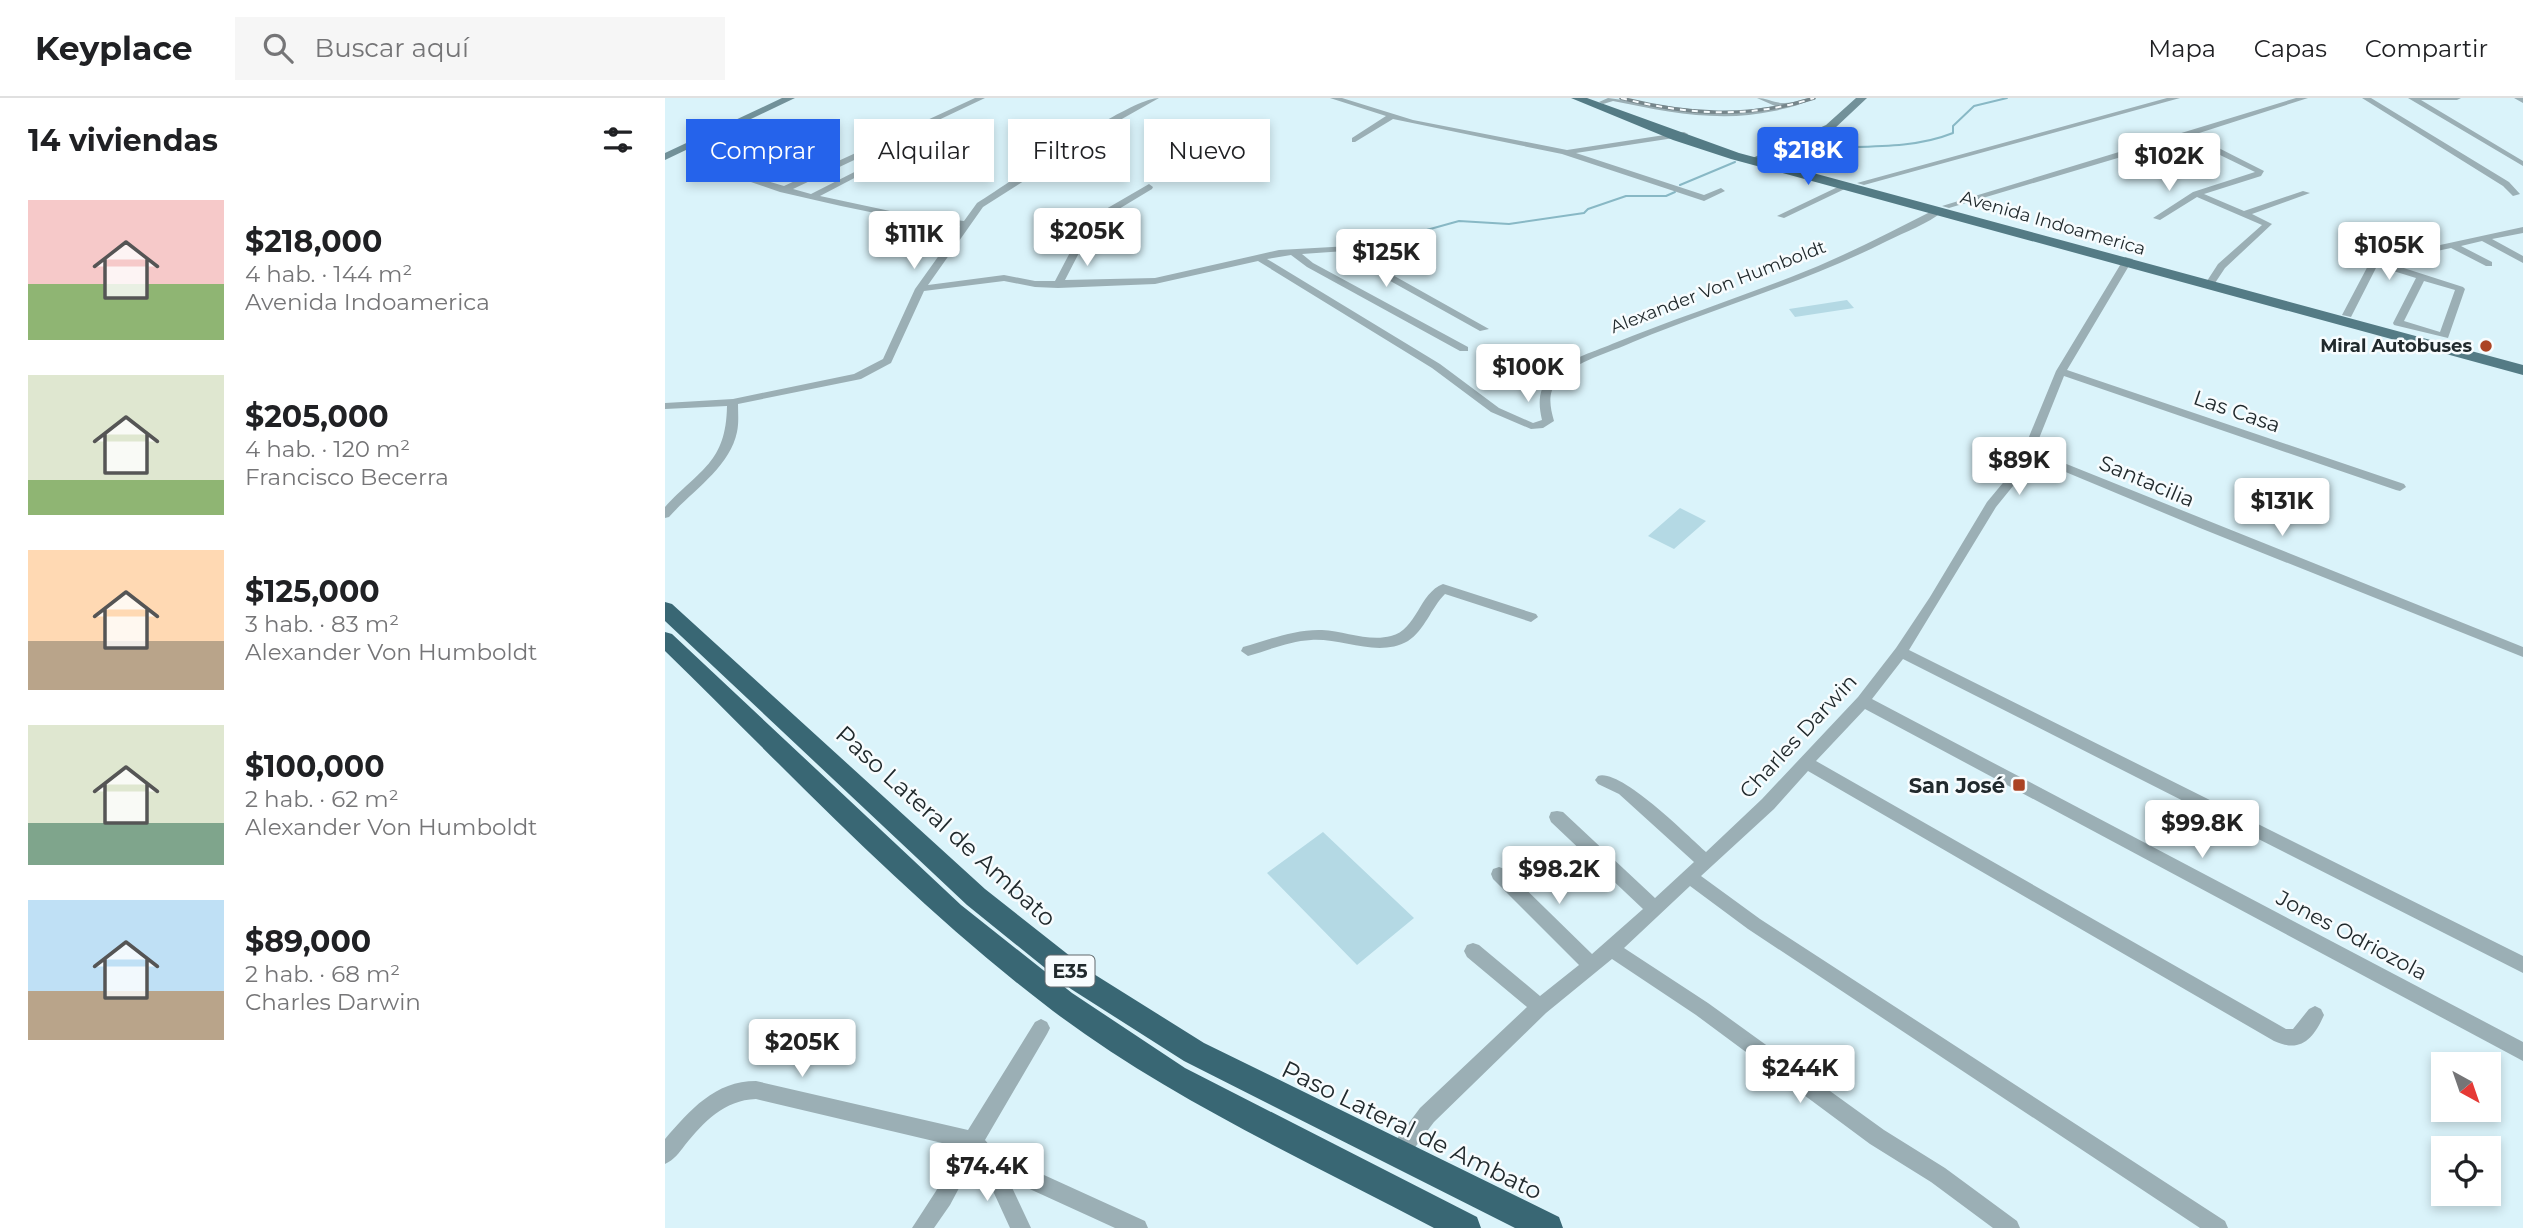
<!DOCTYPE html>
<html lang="es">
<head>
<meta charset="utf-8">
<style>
  :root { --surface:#fff; --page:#f6f6f6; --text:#202124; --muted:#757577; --line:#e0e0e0; --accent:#2563eb }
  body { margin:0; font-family:Montserrat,sans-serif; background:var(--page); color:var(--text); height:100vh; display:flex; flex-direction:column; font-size:26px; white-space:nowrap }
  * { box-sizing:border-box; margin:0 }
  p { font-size:23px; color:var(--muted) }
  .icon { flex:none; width:38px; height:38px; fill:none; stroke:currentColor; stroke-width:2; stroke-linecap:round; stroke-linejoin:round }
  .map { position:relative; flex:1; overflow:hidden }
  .details { display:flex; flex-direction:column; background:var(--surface); width:665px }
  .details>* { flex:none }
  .top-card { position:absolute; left:21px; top:21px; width:665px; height:63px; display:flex; gap:14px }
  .needle { width:46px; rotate:140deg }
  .fabs { position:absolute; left:1766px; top:954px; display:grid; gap:14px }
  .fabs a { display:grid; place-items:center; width:70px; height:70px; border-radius:0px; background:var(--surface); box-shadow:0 4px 10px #0003; font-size:35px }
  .price { position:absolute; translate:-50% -60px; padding:0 16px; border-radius:7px; background:#fff; color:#222; font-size:23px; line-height:46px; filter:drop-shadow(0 2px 4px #0008) }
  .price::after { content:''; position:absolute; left:50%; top:42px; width:21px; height:16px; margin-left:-10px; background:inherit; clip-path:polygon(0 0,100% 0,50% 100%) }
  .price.active { background:var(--accent); color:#fff }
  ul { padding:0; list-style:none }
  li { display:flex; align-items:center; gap:21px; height:175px; padding:0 28px }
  li span { display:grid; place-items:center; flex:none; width:196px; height:140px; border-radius:0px; color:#555 }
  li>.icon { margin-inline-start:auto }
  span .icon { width:84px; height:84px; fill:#fffc; stroke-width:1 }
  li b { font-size:30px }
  h2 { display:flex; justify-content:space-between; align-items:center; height:84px; padding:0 28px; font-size:30px }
  .tag { padding:0 24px; border-radius:0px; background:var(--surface); box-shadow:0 4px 10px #0003; font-size:24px; line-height:63px }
  .tag.active { background:var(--accent); color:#fff }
  header { display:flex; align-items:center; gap:42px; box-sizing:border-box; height:98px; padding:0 35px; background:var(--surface); border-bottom:2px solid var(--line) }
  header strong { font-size:33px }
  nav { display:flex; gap:38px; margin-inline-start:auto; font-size:24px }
  .search { width:490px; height:63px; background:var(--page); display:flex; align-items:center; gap:18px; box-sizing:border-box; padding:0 24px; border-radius:0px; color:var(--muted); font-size:26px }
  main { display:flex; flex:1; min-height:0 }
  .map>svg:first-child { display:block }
  .green { fill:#b4d9e4 }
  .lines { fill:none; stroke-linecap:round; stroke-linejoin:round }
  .stream { stroke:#88b8c5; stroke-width:2 }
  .street { fill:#9bafb5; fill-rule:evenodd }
  .secondary { fill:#729199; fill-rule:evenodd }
  .primary { fill:#547b85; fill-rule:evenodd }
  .highway { fill:#396774; fill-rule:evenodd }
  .rail-casing { stroke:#76868b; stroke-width:3.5 }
  .rail { stroke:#f7fcfe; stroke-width:2; stroke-dasharray:6; stroke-linecap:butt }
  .poi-dot { fill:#ab4324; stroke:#f7fcfe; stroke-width:2.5 }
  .labels { text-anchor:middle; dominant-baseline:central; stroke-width:5; stroke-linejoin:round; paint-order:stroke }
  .far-street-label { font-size:18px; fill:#212a2d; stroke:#f7fcfe }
  .far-poi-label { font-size:18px; font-weight:bold; fill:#212a2d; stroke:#f7fcfe; text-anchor:end }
  .shield { fill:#f7fcfe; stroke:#61696c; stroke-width:2 }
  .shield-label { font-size:19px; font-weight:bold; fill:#212a2d }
  .street-label { font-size:21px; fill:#212a2d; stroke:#f7fcfe }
  .poi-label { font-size:21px; font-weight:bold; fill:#212a2d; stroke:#f7fcfe; text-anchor:end }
  .near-street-label { font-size:24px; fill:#212a2d; stroke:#f7fcfe }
</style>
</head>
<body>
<header>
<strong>Keyplace</strong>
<div class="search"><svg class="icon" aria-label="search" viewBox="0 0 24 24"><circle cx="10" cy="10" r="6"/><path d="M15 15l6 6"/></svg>Buscar aquí</div>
<nav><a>Mapa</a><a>Capas</a><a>Compartir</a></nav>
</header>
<main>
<section class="details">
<h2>14 viviendas<svg class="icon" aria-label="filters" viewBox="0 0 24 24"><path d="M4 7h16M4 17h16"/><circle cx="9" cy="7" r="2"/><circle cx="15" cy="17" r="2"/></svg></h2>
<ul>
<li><span style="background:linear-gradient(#f6c9c9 60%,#8fb573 0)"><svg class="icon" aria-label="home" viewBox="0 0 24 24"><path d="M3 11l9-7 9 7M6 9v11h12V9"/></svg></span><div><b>$218,000</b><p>4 hab. · 144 m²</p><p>Avenida Indoamerica</p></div></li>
<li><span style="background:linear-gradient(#dfe7d0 75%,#8fb573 0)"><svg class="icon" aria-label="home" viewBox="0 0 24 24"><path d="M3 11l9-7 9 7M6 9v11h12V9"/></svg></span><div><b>$205,000</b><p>4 hab. · 120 m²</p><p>Francisco Becerra</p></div></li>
<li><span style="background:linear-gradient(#ffd9b3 65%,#b9a48a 0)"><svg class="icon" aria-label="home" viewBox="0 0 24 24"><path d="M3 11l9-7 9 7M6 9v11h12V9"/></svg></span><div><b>$125,000</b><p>3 hab. · 83 m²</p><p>Alexander Von Humboldt</p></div></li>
<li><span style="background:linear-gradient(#dfe7d0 70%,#7fa58c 0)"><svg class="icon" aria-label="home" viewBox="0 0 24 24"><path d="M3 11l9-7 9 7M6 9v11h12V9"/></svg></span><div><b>$100,000</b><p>2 hab. · 62 m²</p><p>Alexander Von Humboldt</p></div></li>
<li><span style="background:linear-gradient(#bfe0f5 65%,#b9a48a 0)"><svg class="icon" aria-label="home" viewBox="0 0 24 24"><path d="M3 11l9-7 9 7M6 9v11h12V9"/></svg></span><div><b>$89,000</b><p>2 hab. · 68 m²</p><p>Charles Darwin</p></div></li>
</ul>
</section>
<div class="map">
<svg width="1858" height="1130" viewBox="0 0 1858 1130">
  <rect width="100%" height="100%" fill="#daf3fa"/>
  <path class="green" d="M1182 202 1189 210 1130 219 1124 211Z
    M1015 410 1041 423 1009 451 983 438Z
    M658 734 749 820 692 867 602 775Z"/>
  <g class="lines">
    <path class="stream" d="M1118 54C1173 44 1236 56 1288 35V28L1309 8 1342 0
      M1015 87 1070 64
      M758 133 794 123 844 126 919 115 923 111 961 98H1001L1010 94"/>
    <path class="street" d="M310 0H320L128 91 146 96 217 60 221 62 220 64 155 98 239 116 299 123 312 105C344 85 464 0 494 0L448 26 318 109 263 187 339 177 370 183H390L422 122 484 86 488 89 487 91 429 126 400 182 490 180 614 152 685 148 708 166 824 231 815 233 702 170 680 153 637 156 648 165 803 249V253H795L642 169 626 157 602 161 775 266 834 310 868 325 877 322C873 305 873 291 886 277 902 261 926 255 947 246 1006 222 1067 202 1126 179 1176 160 1223 135 1271 111L1278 113C1263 126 1240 134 1222 143 1141 184 1053 209 968 244 944 255 912 262 893 283 882 294 885 309 889 323L878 330 866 331 826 314 767 270 593 163 490 186 393 190 370 189 339 183 259 193 226 265 196 281 73 306C73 315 74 325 72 334 65 369 27 393 4 419L0 420V409C35 371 61 365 62 308L0 311V305L68 301 189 276 218 261 250 191 295 128 239 121 176 108 115 94 51 72V68L119 88Z
      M665 0H677L748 22 902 52 1019 34 1023 36 1022 38 911 55 1039 97 1056 90 1060 93 1039 103 897 56 728 21 690 44H687V40L721 18Z
      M943 0 1047 14H1069L1110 8 1092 0C1102 0 1112 6 1120 5 1130 5 1138 0 1149 0 1137 7 1122 10 1109 13 1054 25 1002 14 948 3L938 6 934 4Z
      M1502 0H1515L1199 87 1192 85Z
      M1631 0H1643L1528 37 1599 73 1596 78 1539 96 1579 113 1638 93 1645 95 1587 116 1607 126 1560 170 1550 185 1542 183 1553 166 1597 127 1532 99 1495 122 1488 120 1528 94 1590 74 1520 40 1284 110 1277 108Z
      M1697 0H1706L1844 84 1855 96 1848 98 1838 88Z
      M1743 0H1796L1792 2H1756L1858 63V68Z
      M1849 0H1858V5Z
      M1179 86 1186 88 1119 120 1112 118Z
      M1858 129V135L1827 141 1858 158V165L1817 143 1796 148 1827 164V168H1821L1786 150 1720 164 1798 189 1800 191 1783 240 1729 227 1728 225 1751 180 1712 168 1686 219 1677 217 1706 162ZM1759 183 1790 192 1775 234 1739 223Z
      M1460 159 1468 161 1402 272 1739 386 1741 389 1735 393 1731 392 1399 278 1369 353 1858 549V559L1535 430 1367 360 1361 372 1331 409 1244 552 1858 858V875L1238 561 1207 601 1858 944V963L1200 611 1151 663 1621 931H1628L1644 911 1650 908 1656 911 1659 917C1648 942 1635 955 1609 943L1143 673 1109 711 1036 778 1095 821 1560 1123 1563 1130H1535L1083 831 1025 788 959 850 1043 905 1219 1032 1280 1070 1352 1123 1355 1130H1328L1266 1084 1205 1046 1031 917 947 861 881 915 769 1024 739 1064 732 1067 725 1064 722 1057 725 1050 755 1010 862 909 802 859 799 853 802 847 808 845 814 847 875 898 914 867 828 781 826 776 828 771 834 769 840 771 927 856 978 811 886 724 884 719 886 714 892 713 898 714 990 800 1029 764 954 696 933 686 930 682 933 678C955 670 1022 737 1041 754L1097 701 1193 599 1231 550 1265 499 1322 404 1352 368 1391 273Z
      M778 486 871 516 873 519 866 524 780 496C766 510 760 532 743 543 713 560 678 540 646 542 625 543 604 552 583 558L576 553 578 549C603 542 630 531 657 532 679 533 704 544 726 538 752 532 754 495 778 486Z
      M376 921 382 924 385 930 382 936 320 1042 331 1055 480 1123 483 1130H450L343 1081 366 1130H345L317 1069 310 1060 285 1107 269 1130H247L271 1093 294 1049 91 1001C59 1002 39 1024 20 1047 14 1055 9 1062 0 1066V1041C25 1012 50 983 91 983L303 1032 370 924Z"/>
    <path class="secondary" d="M117 0H130L0 62V55Z
      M1191 0H1202L1169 31 1093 64 1083 62 1161 27Z"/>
    <path class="primary" d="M906 0H922L1074 55 1858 267V277L1066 61 1008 42Z"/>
    <path class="highway" d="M0 504 7 506 320 791 424 873 539 945 894 1119 898 1130H850L519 963 406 891 302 807 0 523Z
      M0 534 7 536 296 807 407 895 520 970 812 1119 816 1130H769C640 1062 505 1001 388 913 248 807 126 676 0 553Z"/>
    <g class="rail-casing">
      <path id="rail" d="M956 0C1022 17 1084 21 1149 0"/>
    </g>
    <use href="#rail" class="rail"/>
  </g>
  <g class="poi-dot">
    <circle cx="1821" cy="248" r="7"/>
    <rect x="1347" y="680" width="14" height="14" rx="3.5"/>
  </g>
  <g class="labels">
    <g class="far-street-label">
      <text transform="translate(1388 125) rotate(16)">Avenida Indoamerica</text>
      <text transform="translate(1053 189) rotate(-21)">Alexander Von Humboldt</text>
    </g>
    <g class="far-poi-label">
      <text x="1807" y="248">Miral Autobuses</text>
    </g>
    <rect class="shield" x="380.5" y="857.5" width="49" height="31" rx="5"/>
    <g class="shield-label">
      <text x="405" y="873">E35</text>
    </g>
    <g class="street-label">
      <text transform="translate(1572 313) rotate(19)">Las Casa</text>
      <text transform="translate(1482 383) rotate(23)">Santacilia</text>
      <text transform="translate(1133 638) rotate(-47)">Charles Darwin</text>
      <text transform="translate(1687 837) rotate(28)">Jones Odriozola</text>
    </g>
    <g class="poi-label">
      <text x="1340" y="687">San José</text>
    </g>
    <g class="near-street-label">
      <text transform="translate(281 728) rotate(42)">Paso Lateral de Ambato</text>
      <text transform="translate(747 1032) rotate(26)">Paso Lateral de Ambato</text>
    </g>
  </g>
</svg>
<div class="fabs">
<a><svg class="needle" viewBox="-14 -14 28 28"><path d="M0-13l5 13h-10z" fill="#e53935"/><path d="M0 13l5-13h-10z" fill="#757577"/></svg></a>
<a><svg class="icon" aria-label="locate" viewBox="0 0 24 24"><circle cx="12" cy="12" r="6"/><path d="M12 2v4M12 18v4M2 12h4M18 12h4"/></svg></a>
</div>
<b class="price active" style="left:1143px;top:89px">$218K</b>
<b class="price" style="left:1504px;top:95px">$102K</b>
<b class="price" style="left:422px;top:170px">$205K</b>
<b class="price" style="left:249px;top:173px">$111K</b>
<b class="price" style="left:1724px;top:184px">$105K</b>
<b class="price" style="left:721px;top:191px">$125K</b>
<b class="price" style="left:863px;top:306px">$100K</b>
<b class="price" style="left:1354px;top:399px">$89K</b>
<b class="price" style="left:1617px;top:440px">$131K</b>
<b class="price" style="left:1537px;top:762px">$99.8K</b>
<b class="price" style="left:894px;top:808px">$98.2K</b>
<b class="price" style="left:137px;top:981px">$205K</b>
<b class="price" style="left:1135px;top:1007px">$244K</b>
<b class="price" style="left:322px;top:1105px">$74.4K</b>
<div class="top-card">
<a class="tag active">Comprar</a>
<a class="tag">Alquilar</a>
<a class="tag">Filtros</a>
<a class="tag">Nuevo</a>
</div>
</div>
</main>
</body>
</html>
